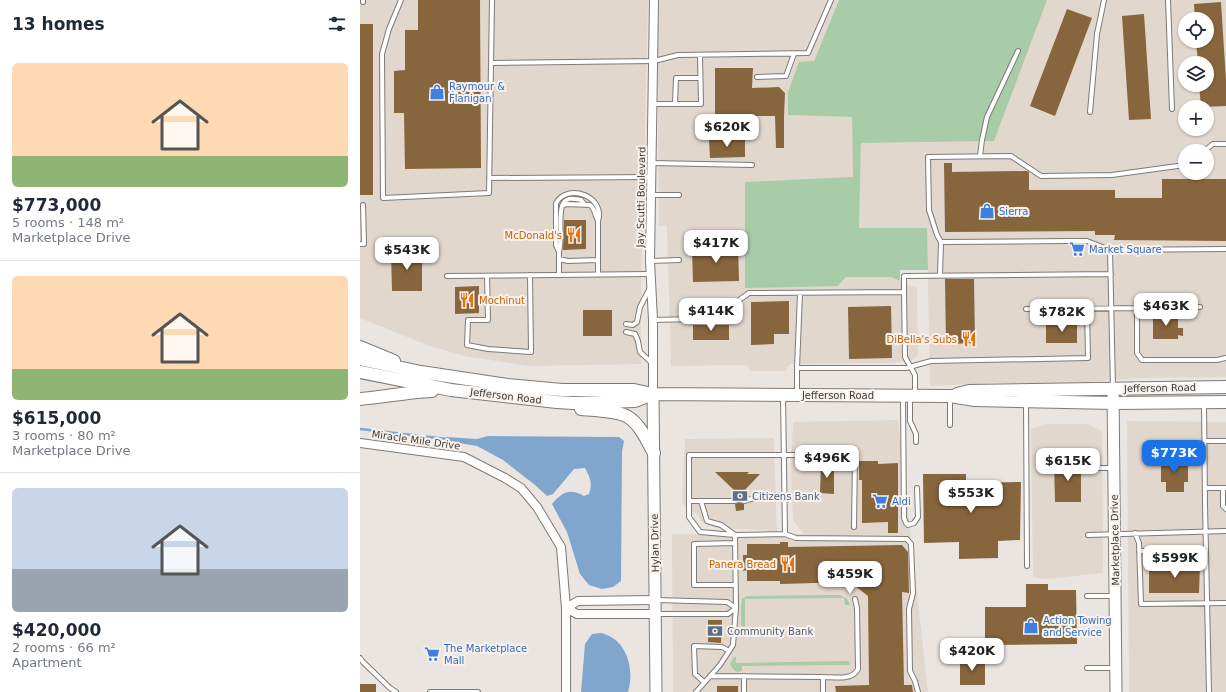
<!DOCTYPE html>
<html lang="en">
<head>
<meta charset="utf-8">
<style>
  :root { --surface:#fff; --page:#f6f6f7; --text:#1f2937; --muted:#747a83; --line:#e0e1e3; --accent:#1a73e8 }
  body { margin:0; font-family:"DejaVu Sans",sans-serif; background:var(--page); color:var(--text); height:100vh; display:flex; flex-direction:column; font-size:15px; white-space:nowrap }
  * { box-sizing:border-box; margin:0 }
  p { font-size:13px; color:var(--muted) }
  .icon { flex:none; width:22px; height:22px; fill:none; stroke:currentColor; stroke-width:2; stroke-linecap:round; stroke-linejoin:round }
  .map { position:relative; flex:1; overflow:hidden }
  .side { display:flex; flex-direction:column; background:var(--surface); width:360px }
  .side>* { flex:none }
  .tools { position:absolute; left:818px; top:12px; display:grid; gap:8px }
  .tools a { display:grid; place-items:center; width:36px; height:36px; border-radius:50%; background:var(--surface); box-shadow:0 1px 3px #0004; font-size:20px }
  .price { position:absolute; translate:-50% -34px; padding:0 9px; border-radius:8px; background:#fff; color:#222; font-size:13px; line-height:26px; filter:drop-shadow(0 1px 2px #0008) }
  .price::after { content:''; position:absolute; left:50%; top:24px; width:12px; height:9px; margin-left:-6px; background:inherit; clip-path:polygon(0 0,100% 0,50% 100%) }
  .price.selected { background:var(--accent); color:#fff }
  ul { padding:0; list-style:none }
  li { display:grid; align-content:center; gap:8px; height:212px; padding:0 12px }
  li+li { border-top:1px solid var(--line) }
  li span { display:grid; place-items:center; height:124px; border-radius:6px; color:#555 }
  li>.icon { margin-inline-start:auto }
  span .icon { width:72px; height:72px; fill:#fffc; stroke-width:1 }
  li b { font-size:17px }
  h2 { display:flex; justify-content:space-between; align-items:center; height:48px; padding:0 12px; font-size:17px }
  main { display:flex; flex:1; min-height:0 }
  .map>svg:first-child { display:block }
  .built { fill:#e1d7cd; fill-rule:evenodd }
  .green { fill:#a8cba8 }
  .water { fill:#81a6cd }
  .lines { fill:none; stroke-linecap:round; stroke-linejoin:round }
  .stream { stroke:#81a6cd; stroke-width:2.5 }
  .building { fill:#87653d }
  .lane-casing { stroke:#7e7a76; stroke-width:6 }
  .street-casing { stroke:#7e7a76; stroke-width:10 }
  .secondary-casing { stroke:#7e7a76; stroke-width:13 }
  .primary-casing { stroke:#7e7a76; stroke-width:14 }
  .lane { stroke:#fff; stroke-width:4 }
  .street { stroke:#fff; stroke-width:8 }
  .secondary { stroke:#fff; stroke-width:11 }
  .primary { stroke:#fff; stroke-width:12 }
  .labels { text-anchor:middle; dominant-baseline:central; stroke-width:4; stroke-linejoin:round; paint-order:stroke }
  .shop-label { font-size:10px; fill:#366cbe; stroke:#f7f2ed; text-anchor:start }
  .street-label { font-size:10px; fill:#3d3b39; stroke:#f7f2ed }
  .food-label { font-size:10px; fill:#c56008; stroke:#f7f2ed; text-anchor:end }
  .service-label { font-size:10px; fill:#4e5e75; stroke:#f7f2ed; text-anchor:start }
</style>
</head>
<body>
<main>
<section class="side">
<h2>13 homes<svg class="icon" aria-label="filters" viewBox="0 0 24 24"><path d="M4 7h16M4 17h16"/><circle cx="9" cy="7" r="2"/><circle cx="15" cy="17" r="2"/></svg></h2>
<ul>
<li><span style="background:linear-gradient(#ffd9b3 75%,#8fb573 0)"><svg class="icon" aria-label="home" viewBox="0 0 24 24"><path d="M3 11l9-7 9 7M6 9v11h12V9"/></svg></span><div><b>$773,000</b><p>5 rooms · 148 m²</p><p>Marketplace Drive</p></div></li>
<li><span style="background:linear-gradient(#ffd9b3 75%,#8fb573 0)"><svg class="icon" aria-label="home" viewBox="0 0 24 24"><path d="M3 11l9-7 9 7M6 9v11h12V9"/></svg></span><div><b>$615,000</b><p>3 rooms · 80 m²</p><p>Marketplace Drive</p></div></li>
<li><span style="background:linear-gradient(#c9d6e8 65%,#9aa5b1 0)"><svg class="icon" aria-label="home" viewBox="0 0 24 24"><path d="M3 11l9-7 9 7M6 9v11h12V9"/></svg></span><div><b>$420,000</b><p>2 rooms · 66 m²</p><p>Apartment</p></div></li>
</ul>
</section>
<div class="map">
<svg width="866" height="692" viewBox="0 0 866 692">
  <rect width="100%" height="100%" fill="#eae5e0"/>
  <path class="built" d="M0 0H288L281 297V364L170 366 104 356 67 345 0 318Z
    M297 0H479L454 61 428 115 492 117 493 178 385 182V287L478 286 486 277H531L557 288 558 355 552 360 534 363 430 364 425 371H391L387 365 311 366 307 226H299Z
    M687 0H866V377L777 378 713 383H635L570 386 567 228 499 229 501 143 634 141ZM825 19H847V41H825ZM825 63H847V85H825ZM825 107H847V129H825ZM825 151H847V173H825Z
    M538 420 568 692H313L312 534H444L433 520 431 466 433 422Z
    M767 421 866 422V692H769Z
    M686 424H728L742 431 743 573 686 579 673 577 671 429Z
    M414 438 417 531 357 528 344 524 336 514 322 503 325 439Z"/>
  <path class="green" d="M479 0H687L634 141 501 143 499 228H567L568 270H540V281L531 277H486L478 286 385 288V182L493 177 492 117 428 115V92L439 62 454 61Z
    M480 595 487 599 490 604 489 605H485L484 598 385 599V626L383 627 381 625V608L382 599 387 596Z
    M374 657H376V663L488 661 490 663 489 665 382 666V671L377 672 373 669 370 664Z"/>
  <path class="water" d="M128 436 259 437 264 441 262 452 261 581 253 587 242 589 229 585 220 574 207 532 192 504C202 492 210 488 224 496L229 494C233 483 230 478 225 468L214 469 193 494 187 496 175 485 143 460 117 446 87 441 86 437 117 439Z
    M241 633C267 639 275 669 268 692H221L225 644 232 634Z"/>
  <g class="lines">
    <path class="stream" d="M0 429 87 439"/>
  </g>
  <path class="building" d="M58 0H120L121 168 45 169 44 113H34V71L45 70V30H58Z
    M861 2 866 80V106L841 107 839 85H847V63H838L836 41H847V19H835L834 4Z
    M707 9 732 18 695 116 670 106Z
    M784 14 791 119 769 120 762 16Z
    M0 24H13V195H0Z
    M355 68H393L392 88 419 87 425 93 424 116V148H416L415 116H355Z
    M385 139V157L350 158 349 140Z
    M584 163H592V172L667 171 669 172V190H755V198H802V179H866V241L754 240 755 235H735V231L585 232Z
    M204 220H226V249L203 250Z
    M361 244H378L379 281 333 282 332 248H361Z
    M31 251H62V291H32Z
    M585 279H614L615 343 586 344Z
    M119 286V313L95 314V287Z
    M429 301V334H414V344L391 345V302Z
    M531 306 532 358 489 359 488 307Z
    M223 310H252V336H223Z
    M793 313H811V317H818V328H823V336L818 335V339H793Z
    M686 323H717V343H686Z
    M333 325H369V340H333Z
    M808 456H815V460H828V482H824V492H806V482H801V458H808Z
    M499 461H518V464L538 463V533H528V522L502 523V480H499Z
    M694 463H721V502H695Z
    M461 465H474V494L460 493Z
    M355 472H389L387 474H400L384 491V497L381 501V503L384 504V510L376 511 375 504 378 503V501L375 498V491Z
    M563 474H606V483L661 482 660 540 638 541V558L599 559V542L564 543Z
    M420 542H428V547L542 545 548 552 549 593 542 592 544 685H552L553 692H476L475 686 509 685 508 596 490 582 420 584V581H387V570L383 571V555H387V544H420Z
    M840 565 839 593H789V567Z
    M666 584H688V590H716L717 644 625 645V607H666Z
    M348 620H362L361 643 348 642Z
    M600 660H625V685H600Z
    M0 684H16V692H0Z
    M357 686H378V692H357Z"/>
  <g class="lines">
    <g class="lane-casing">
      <path id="lane" d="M41 0 29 29 22 54 23 198 129 193 132 0
        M808 0 812 109
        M3 2V0
        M132 63 294 61 318 55 448 53 471 0
        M397 77 426 76 434 54
        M293 104H341L340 55
        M315 104 316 78H340
        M730 112 737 34 744 0
        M844 151 853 144H866
        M620 156 622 140 627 117 658 51
        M292 163 392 165
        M129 178 292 177
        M291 195H319
        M202 206C205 197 212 198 221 200L224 204
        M581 242 577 235 569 210 568 157 651 156 681 176 752 175 825 165
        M0 244H4L3 205
        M750 250 753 388
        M199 252C203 237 198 221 202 206L207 204 230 205C235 209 235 215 238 221
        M199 259 208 261 238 260
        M290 261 319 260
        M199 275V252L196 245V203C208 182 246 197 238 221V275
        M580 275 581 242 706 241H727L750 250 866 249
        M87 276 290 274
        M127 276 128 320H108L107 345 128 349 171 352 170 275
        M544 292 545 357 555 375V395
        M777 308 840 307
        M666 309 777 308V353L782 360H857L866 358
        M293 320 376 318 375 303 389 293 544 292V276L751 274
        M266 324 273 325 277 322 280 307 290 288
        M266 332 275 334 278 341 280 352 293 364
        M437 368 440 293
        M437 393V368H546L571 361 728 358 727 309
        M543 398 544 518 546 523 548 525 554 523 558 517 557 488
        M550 398V421L556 434V442
        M666 403 667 566
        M844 403 845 504 849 692
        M590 425V398
        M845 441H866
        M727 468H754
        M845 488H866
        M863 488V506L866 509
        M329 501H375
        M341 501 347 521 361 525 375 535
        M384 501 405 495H425
        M775 533 779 543 781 604 866 603
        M425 534 436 538 547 539 551 544 553 593 549 609 550 671 555 681 558 692
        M375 535 340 532 329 517V455H495L494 527
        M728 535 866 531
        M375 543 334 544V585H375
        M779 551 846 550
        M727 596H755
        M296 614H368L376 608 367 602 296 600
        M0 658 3 662 30 688 36 692
        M727 668H755
        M350 676 463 677
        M384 676V692
        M344 682 335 674 334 646 362 647 369 651
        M70 692H118
        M336 692 360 665 373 645 376 608 375 535 425 534 423 396
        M463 692V677C475 677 492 681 498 669L497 608 495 599"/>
    </g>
    <g class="street-casing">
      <path id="street" d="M293 394V320L290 261 294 0
        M0 443 104 457 145 478 161 488 177 507 201 547 206 608V692
        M206 608 218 601 295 600
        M206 608 217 614H295"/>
    </g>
    <g class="secondary-casing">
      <path id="secondary" d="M753 389 756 692
        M293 394 296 692"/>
    </g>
    <g class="primary-casing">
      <path id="primary" d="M0 347 34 361
        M0 359 61 372 147 385 202 390H274L293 394 590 396 615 400 754 403 866 402
        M0 372 91 390 197 402 213 403 275 401 293 394
        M597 394 609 391 866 387
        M0 399C24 397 47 392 72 391
        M221 409C232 410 260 411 268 417 280 424 287 441 294 453"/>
    </g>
    <use href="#lane" class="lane"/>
    <use href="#street" class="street"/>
    <use href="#secondary" class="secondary"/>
    <use href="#primary" class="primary"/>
  </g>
  <defs>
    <g id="shop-bare" transform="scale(1.2)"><path d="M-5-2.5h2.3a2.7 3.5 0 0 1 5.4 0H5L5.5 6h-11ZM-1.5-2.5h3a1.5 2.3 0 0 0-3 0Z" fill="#3f7fe0" stroke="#f7f2ed" stroke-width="2.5" paint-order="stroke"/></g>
    <g id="restaurant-bare" transform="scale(1.2)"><path d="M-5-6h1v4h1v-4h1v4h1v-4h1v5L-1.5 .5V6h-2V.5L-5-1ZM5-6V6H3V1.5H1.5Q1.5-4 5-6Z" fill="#e8710a" stroke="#f7f2ed" stroke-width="2.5" paint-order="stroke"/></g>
    <g id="supermarket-bare" transform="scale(1.2)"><path d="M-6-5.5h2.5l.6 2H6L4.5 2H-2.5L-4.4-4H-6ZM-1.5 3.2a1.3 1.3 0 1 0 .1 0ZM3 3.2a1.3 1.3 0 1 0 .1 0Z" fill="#3f7fe0" stroke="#f7f2ed" stroke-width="2.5" paint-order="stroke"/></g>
    <g id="bank-bare" transform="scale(1.2)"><path d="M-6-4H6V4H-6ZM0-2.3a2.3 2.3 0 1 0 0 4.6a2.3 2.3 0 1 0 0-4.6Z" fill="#5c6f8a" stroke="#f7f2ed" stroke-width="2.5" paint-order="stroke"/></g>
  </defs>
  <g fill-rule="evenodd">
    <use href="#shop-bare" x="77" y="92"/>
    <use href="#shop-bare" x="627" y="211"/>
    <use href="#restaurant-bare" x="214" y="235"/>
    <use href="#supermarket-bare" x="717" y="249"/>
    <use href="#restaurant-bare" x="107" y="300"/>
    <use href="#restaurant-bare" x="609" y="339"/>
    <use href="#bank-bare" x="380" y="496"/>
    <use href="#supermarket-bare" x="520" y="501"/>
    <use href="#restaurant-bare" x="428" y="564"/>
    <use href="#shop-bare" x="671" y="626"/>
    <use href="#bank-bare" x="355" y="631"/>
    <use href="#supermarket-bare" x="72" y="654"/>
  </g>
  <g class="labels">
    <g class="shop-label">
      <text x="89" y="86">Raymour &amp;<tspan x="89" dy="12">Flanigan</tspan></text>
      <text x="639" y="211">Sierra</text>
      <text x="729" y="249">Market Square</text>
      <text x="532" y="501">Aldi</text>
      <text x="683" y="620">Action Towing<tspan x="683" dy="12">and Service</tspan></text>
      <text x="84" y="648">The Marketplace<tspan x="84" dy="12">Mall</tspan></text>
    </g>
    <g class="street-label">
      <text transform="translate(281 197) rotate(-89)">Jay Scutti Boulevard</text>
      <text transform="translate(800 388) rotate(-1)">Jefferson Road</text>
      <text x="478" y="395">Jefferson Road</text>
      <text transform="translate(146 396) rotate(7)">Jefferson Road</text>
      <text transform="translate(56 440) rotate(8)">Miracle Mile Drive</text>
      <text transform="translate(755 540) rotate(-91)">Marketplace Drive</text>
      <text transform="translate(295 543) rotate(-91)">Hylan Drive</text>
    </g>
    <g class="food-label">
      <text x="202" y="235">McDonald's</text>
      <text x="119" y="300" text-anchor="start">Mochinut</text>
      <text x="597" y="339">DiBella's Subs</text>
      <text x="416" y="564">Panera Bread</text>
    </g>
    <g class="service-label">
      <text x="392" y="496">Citizens Bank</text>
      <text x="367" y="631">Community Bank</text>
    </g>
  </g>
</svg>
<div class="tools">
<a><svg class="icon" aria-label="locate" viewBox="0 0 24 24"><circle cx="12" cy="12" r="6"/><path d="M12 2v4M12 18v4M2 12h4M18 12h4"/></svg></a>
<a><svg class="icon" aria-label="layers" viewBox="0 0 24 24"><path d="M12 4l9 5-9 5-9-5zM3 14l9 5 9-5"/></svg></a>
<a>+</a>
<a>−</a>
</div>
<b class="price" style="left:367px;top:148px">$620K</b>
<b class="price" style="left:356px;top:264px">$417K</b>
<b class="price" style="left:47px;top:271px">$543K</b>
<b class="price" style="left:806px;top:327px">$463K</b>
<b class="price" style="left:351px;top:332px">$414K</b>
<b class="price" style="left:702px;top:333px">$782K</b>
<b class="price selected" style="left:814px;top:474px">$773K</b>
<b class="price" style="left:467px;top:479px">$496K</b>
<b class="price" style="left:708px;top:482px">$615K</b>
<b class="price" style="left:611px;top:514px">$553K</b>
<b class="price" style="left:815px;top:579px">$599K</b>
<b class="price" style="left:490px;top:595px">$459K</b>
<b class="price" style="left:612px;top:672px">$420K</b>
</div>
</main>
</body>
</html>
